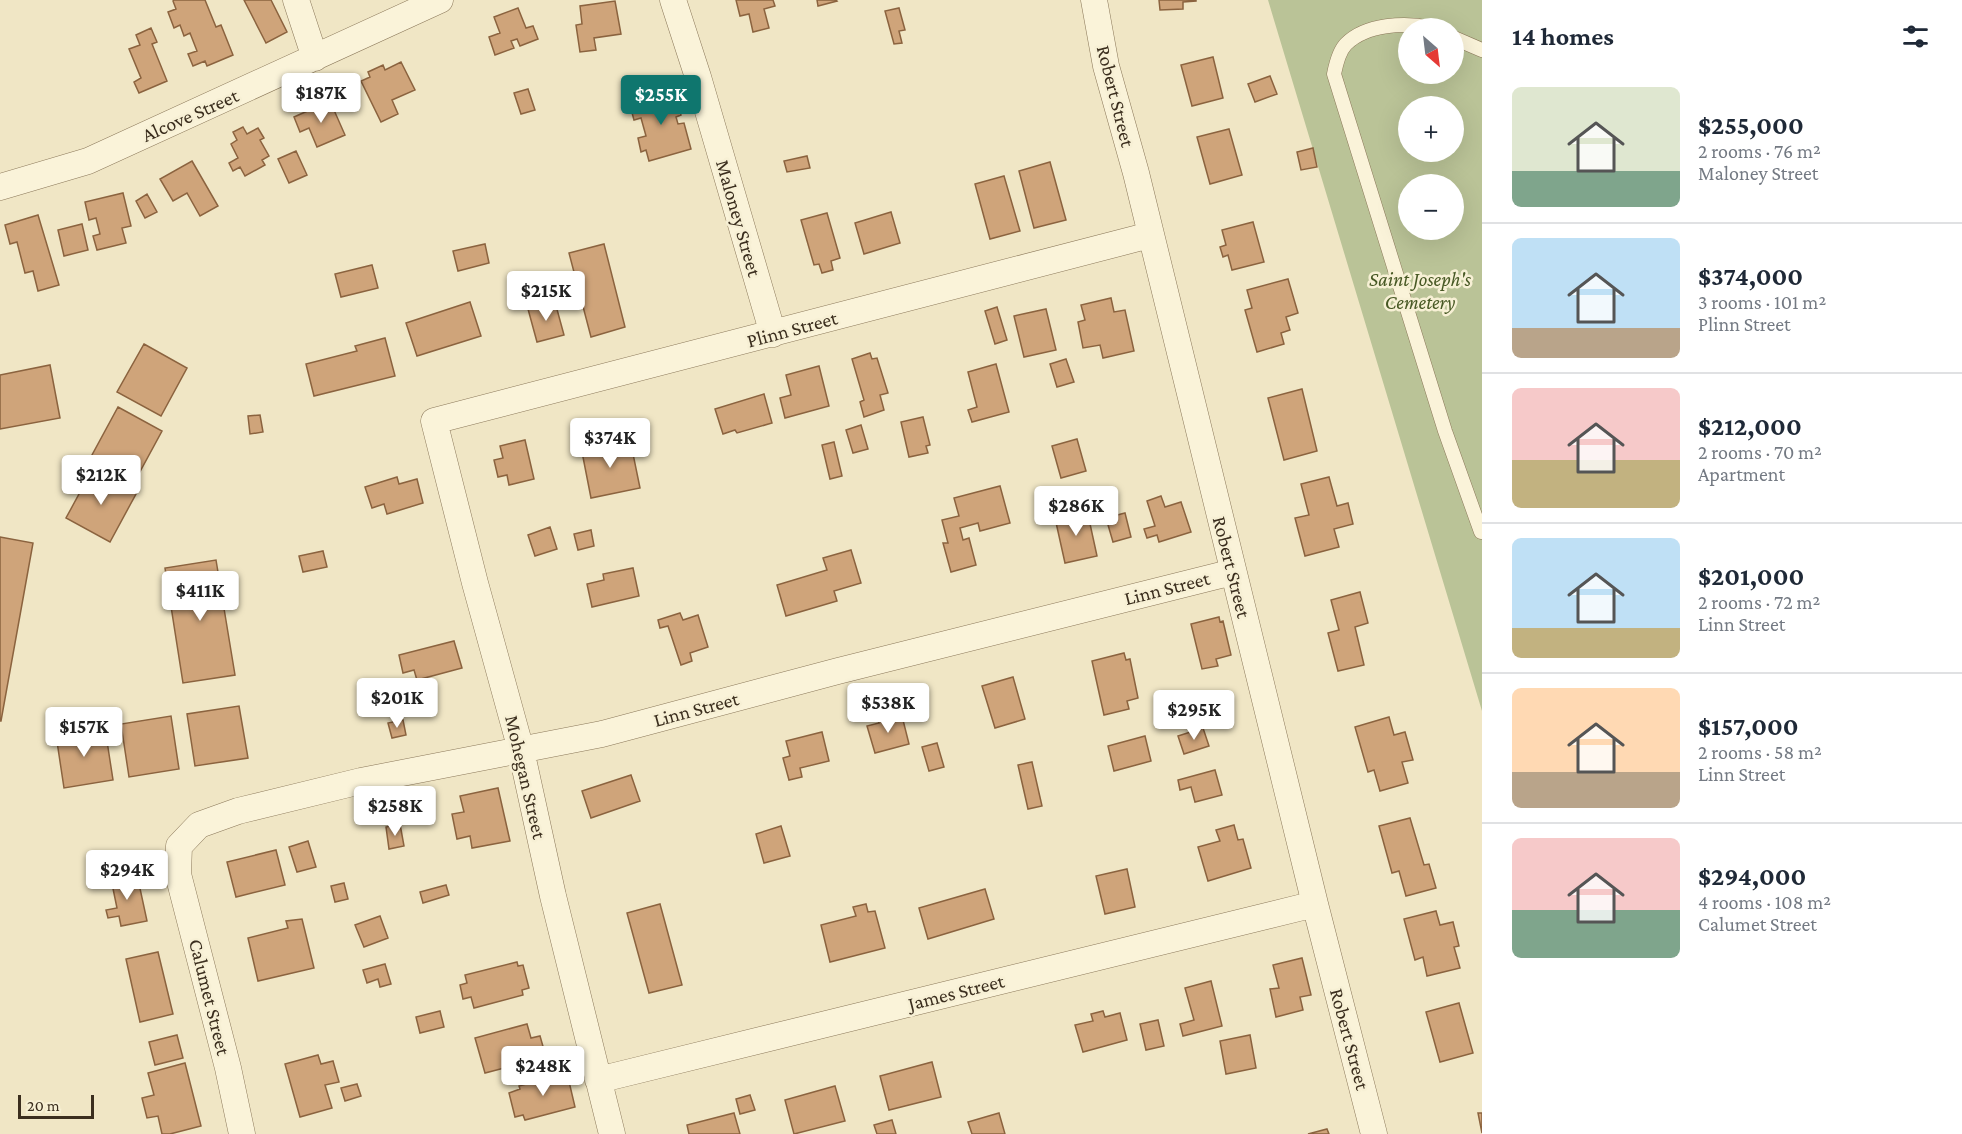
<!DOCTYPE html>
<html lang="en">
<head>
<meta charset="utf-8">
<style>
  :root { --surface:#fff; --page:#f2f2f3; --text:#1f2937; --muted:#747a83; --line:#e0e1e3; --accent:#0f766e }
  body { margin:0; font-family:"Crimson Pro",serif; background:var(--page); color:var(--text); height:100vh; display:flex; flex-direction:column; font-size:22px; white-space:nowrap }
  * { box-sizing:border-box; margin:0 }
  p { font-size:20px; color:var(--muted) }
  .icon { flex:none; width:33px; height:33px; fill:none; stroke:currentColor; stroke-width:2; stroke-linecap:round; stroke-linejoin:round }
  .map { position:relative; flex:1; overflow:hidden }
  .drawer { display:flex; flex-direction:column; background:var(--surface); width:480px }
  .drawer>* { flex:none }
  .needle { width:39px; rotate:152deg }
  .fabs { position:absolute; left:1398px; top:18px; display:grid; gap:12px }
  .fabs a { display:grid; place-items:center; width:66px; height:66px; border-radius:50%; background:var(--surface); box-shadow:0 6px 24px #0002; font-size:30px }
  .scale { position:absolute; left:18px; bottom:15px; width:76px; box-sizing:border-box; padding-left:6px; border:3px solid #3b2e1e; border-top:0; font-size:16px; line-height:21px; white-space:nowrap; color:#3b2e1e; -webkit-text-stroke:4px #f7f0d5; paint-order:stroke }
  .price { position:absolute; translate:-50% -51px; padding:0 14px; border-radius:6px; background:#fff; color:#222; font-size:20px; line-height:39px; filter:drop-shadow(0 2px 3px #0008) }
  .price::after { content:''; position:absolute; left:50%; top:36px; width:18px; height:14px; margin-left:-9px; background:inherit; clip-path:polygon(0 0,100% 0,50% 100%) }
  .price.active { background:var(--accent); color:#fff }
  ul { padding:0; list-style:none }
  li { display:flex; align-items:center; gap:18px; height:150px; padding:0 30px }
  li+li { border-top:2px solid var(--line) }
  li span { display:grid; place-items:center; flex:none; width:168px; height:120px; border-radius:9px; color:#555 }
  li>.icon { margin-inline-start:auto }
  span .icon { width:72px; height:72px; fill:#fffc; stroke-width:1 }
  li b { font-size:26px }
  h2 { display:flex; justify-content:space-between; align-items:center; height:72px; padding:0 30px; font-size:26px }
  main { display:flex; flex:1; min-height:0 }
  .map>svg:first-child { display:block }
  .cemetery { fill:#bac397; fill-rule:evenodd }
  .building { fill:#cfa47a; stroke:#8b633f; stroke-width:1.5 }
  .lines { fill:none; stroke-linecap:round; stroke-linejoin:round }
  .lane-casing { stroke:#8b785a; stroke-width:15 }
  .street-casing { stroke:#8b785a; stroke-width:27 }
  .lane { stroke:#faf3d9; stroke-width:14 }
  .street { stroke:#faf3d9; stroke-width:26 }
  .labels { text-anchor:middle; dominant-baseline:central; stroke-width:5; stroke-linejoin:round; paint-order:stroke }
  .street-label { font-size:20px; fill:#3b2e1e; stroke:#f7f0d5 }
  .park-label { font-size:20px; font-style:italic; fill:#475824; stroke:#f7f0d5 }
</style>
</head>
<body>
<main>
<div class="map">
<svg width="1482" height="1134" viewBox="0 0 1482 1134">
  <rect width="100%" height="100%" fill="#f0e6c5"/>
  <path class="cemetery" d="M1268 0H1482V711ZM1408 28H1454V74H1408ZM1408 106H1454V152H1408ZM1408 184H1454V230H1408Z"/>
  <path class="building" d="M205 0 216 27 221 25 233 55 207 66 205 61 193 66 188 54 197 51 190 33 184 36 180 25 174 28 168 12 176 9 173 1 174 0Z
    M244 0H271L287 32 266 43Z
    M736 0H773L775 6 764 9 769 28 753 32 749 14 740 16Z
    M817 0H836L837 1 818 6Z
    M1159 0H1196V1L1183 2V9L1160 10Z
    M615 1 621 34 594 38 596 50 580 52 576 25 582 24 580 6Z
    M518 8 526 28 533 26 538 39 520 46 517 39 511 41 514 48 495 55 489 37 500 33 494 17Z
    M899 8 905 30 899 31 902 43 894 44 885 11Z
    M151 28 157 42 152 44 167 81 139 93 134 82 141 78 129 49 140 45 136 35Z
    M1213 57 1223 98 1192 106 1181 65Z
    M401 62 415 90 392 100 398 114 381 122 361 81 370 77 368 72 383 65 385 70Z
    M1270 76 1277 94 1255 102 1248 84Z
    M528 89 535 110 521 114 514 93Z
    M673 89 681 115 676 117 678 124 684 123 691 149 649 161 646 150 641 152 638 138 646 136 641 118 634 120 631 109 638 108 636 100Z
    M330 101 345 135 317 147 309 128 300 132 294 117Z
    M243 127 247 134 258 128 264 138 260 140 269 156 262 160 265 165 245 176 240 167 233 171 229 163 238 158 231 144 237 140 233 132Z
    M1229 129 1242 175 1210 184 1197 137Z
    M1313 148 1317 167 1301 170 1297 152Z
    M296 151 307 175 289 183 278 159Z
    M807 156 810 168 787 172 784 161Z
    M192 161 218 206 200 216 187 193 173 201 160 179Z
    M1050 162 1066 220 1034 228 1019 171Z
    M1004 176 1020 231 990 239 975 184Z
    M123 193 131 226 122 228 126 243 97 250 93 236 100 234 96 218 89 220 85 202Z
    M147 194 157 212 145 218 136 201Z
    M891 212 900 243 864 254 855 223Z
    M827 213 840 258 831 261 833 270 822 273 819 264 814 265 801 220Z
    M38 215 59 285 38 291 33 271 25 273 17 242 10 244 5 225Z
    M1253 222 1264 262 1232 270 1228 255 1223 257 1220 247 1226 245 1222 230Z
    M82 224 88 250 64 256 58 230Z
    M485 244 489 263 458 271 453 251Z
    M604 244 625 327 591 337 569 253Z
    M372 265 378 288 341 297 335 274Z
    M1288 279 1298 313 1286 317 1290 330 1281 333 1284 344 1257 352 1245 310 1252 308 1247 290Z
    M1111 298 1114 312 1125 310 1134 351 1103 358 1100 345 1083 348 1078 322 1085 320 1081 305Z
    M470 302 481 336 417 356 406 323Z
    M555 302 564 335 537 342 528 309Z
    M997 307 1007 340 995 344 985 311Z
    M1046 309 1056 350 1024 357 1014 316Z
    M385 338 395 376 314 396 306 364 357 351 355 346Z
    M144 344 187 368 161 416 117 392Z
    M870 353 872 359 877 358 888 393 880 395 884 410 864 417 860 402 864 400 852 359Z
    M1066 359 1074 382 1057 387 1050 364Z
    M996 364 1009 412 972 422 968 410 977 407 968 372Z
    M50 365 60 418 0 429V375Z
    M819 366 829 406 785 418 780 398 791 395 786 375Z
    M1302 389 1317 451 1284 460 1268 398Z
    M764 394 772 423 737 433 735 430 723 434 715 409Z
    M118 407 162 431 136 479 92 455Z
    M260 415 263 432 250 434 248 416Z
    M923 417 930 445 926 446 928 453 909 457 901 422Z
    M861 425 868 449 853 453 846 430Z
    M1077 439 1086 471 1061 478 1052 446Z
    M525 440 534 479 509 485 507 475 498 477 494 460 503 458 500 446Z
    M607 440 609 448 631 444 640 488 591 498 582 452 588 451 587 444Z
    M834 442 842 476 830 479 822 445Z
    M92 470 136 494 110 542 66 518Z
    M397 477 399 484 417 479 423 503 387 514 384 504 372 508 365 487Z
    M1329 477 1337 506 1348 503 1353 524 1334 529 1339 547 1305 556 1295 518 1309 515 1301 484Z
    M1000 486 1010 523 980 531 978 523 960 528 963 540 969 538 976 565 951 572 943 543H948L942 520 959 516 954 498Z
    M1161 496 1165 507 1181 502 1191 532 1159 542 1157 535 1147 538 1144 529 1155 526 1147 501Z
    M1087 510 1097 556 1065 563 1055 518Z
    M1125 513 1131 537 1113 542 1106 518Z
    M550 527 557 549 535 556 528 535Z
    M591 530 594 546 578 550 574 534Z
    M0 537 33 543 1 721H0Z
    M851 550 861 583 834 591 837 601 786 616 777 585 827 570 823 558Z
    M323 551 327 567 303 572 299 556Z
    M216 560 235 675 183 683 165 568Z
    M633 568 639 596 592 607 587 584 604 580 603 574Z
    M1360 592 1368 623 1355 627 1364 665 1338 671 1328 633 1339 630 1331 600Z
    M680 613 683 620 698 615 708 647 690 653 692 661 681 665 668 626 660 628 658 620Z
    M1219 617 1220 622 1223 621 1231 655 1216 659 1218 666 1202 669 1191 624Z
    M454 641 462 668 417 680 414 670 403 673 399 655Z
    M1124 653 1126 660 1130 659 1138 698 1127 701 1129 709 1104 715 1092 661Z
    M1013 677 1025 719 995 728 982 686Z
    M239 706 248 758 195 766 187 714Z
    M889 715 890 720 902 716 909 744 875 753 867 726 879 723 878 718Z
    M171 716 179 769 129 777 121 724Z
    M1389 717 1394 735 1405 732 1413 760 1402 762 1408 783 1380 791 1374 770 1368 772 1355 727Z
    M403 720 406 735 392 738 388 723Z
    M105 728 113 780 64 788 56 735Z
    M1203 728 1209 746 1184 754 1178 736Z
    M822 732 829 761 800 768 802 777 789 780 783 758 790 756 786 741Z
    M1145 736 1151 761 1114 771 1108 746Z
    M937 743 944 767 929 771 922 747Z
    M1032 762 1042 806 1028 809 1018 765Z
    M1215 770 1222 795 1195 802 1191 787 1180 790 1178 780Z
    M631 775 640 801 591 818 582 791Z
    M498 788 510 841 472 848 470 836 457 839 452 814 464 812 460 796Z
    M1410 818 1424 865 1429 864 1436 888 1406 896 1399 871 1392 873 1379 826Z
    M400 824 404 846 389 849 386 827Z
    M1234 825 1238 840 1243 839 1251 868 1208 881 1198 847 1220 841 1216 830Z
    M781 826 790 856 764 863 756 834Z
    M308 841 316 867 297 872 289 847Z
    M276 850 285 885 236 897 227 862Z
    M1127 869 1135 907 1105 914 1096 876Z
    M121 872 123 881 138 879 147 921 121 926 119 916 108 918 106 910 117 908 110 874Z
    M344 883 348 899 335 902 331 886Z
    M446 885 449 895 423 903 420 892Z
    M985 889 994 919 928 939 919 908Z
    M660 904 682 985 649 993 627 913Z
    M866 904 868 912 875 911 885 948 830 962 821 925 856 916 853 907Z
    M1436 911 1440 925 1453 922 1459 946 1454 947 1460 968 1427 976 1423 957 1415 960 1404 919Z
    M380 916 388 938 364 947 355 925Z
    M302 919 314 968 258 981 248 938 288 928 286 921Z
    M158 952 173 1014 140 1022 126 959Z
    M1302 958 1311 995 1300 997 1303 1010 1276 1017 1270 989 1279 988 1273 965Z
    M517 962 518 966 523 965 529 988 522 990 523 995 474 1008 471 997 463 999 460 985 467 983 465 975Z
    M385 964 391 984 380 987 378 979 367 983 363 970Z
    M1211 981 1222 1026 1183 1036 1180 1024 1194 1020 1185 988Z
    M1459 1003 1473 1053 1440 1062 1426 1012Z
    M440 1011 444 1027 420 1033 416 1017Z
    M1103 1011 1105 1017 1120 1013 1127 1040 1083 1052 1075 1025 1093 1021 1091 1014Z
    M1158 1020 1164 1046 1146 1050 1140 1024Z
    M527 1024 531 1038 540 1036 546 1057 485 1073 475 1038Z
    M177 1035 183 1058 155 1065 149 1042Z
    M1250 1035 1256 1068 1226 1074 1220 1041Z
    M318 1055 321 1064 333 1061 339 1082 325 1085 332 1108 300 1117 285 1064Z
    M932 1062 941 1097 889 1110 880 1076Z
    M185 1063 201 1126 170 1134H162L158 1116 147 1118 142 1098 154 1095 148 1073Z
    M567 1073 575 1107 525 1120 523 1115 515 1117 509 1093 520 1089 519 1086Z
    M357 1084 361 1096 345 1101 341 1088Z
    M835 1086 845 1121 794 1134 785 1100Z
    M750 1095 755 1110 740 1114 736 1099Z
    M734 1113 740 1134H689L687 1125Z
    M999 1113 1005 1134H972L968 1122Z
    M1478 1113H1482V1133Z
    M892 1120 896 1134H877L874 1125Z
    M1327 1129 1329 1134H1308Z"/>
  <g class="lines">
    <g class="lane-casing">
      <path id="lane" d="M1431 28C1405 22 1366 24 1346 44 1339 51 1336 64 1334 74L1445 431 1481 532
        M1454 38 1482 50"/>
    </g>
    <g class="street-casing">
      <path id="street" d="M296 0 315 58
        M673 0 698 77 773 334
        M1094 0 1106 66 1136 173 1315 904 1374 1134
        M0 187 88 161 440 0
        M598 1080 1315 904
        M242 1134 228 1068 178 874 179 846 199 825 238 811 361 781 602 734 838 671 1233 572
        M612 1134 553 896 521 750 475 583 434 421 1150 235"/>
    </g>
    <use href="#lane" class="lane"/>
    <use href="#street" class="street"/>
  </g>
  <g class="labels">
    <g class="street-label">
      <text transform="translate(1116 96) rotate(76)">Robert Street</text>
      <text transform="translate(190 115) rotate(-24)">Alcove Street</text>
      <text transform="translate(739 218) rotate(74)">Maloney Street</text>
      <text transform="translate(792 329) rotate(-15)">Plinn Street</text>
      <text transform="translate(1232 567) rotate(76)">Robert Street</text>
      <text transform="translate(1167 588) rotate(-14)">Linn Street</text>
      <text transform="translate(696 709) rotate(-15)">Linn Street</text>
      <text transform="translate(526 777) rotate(77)">Mohegan Street</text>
      <text transform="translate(956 992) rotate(-14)">James Street</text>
      <text transform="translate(210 997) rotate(76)">Calumet Street</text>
      <text transform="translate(1350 1039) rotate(75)">Robert Street</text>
    </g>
    <g class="park-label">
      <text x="1420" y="279">Saint Joseph's<tspan x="1420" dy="23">Cemetery</tspan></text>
    </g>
  </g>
</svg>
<div class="fabs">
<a><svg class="needle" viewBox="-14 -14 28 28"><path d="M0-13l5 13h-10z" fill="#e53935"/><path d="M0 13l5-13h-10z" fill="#747a83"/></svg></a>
<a>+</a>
<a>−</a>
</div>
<div class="scale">20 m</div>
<b class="price" style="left:321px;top:124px">$187K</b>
<b class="price active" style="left:661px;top:126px">$255K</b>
<b class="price" style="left:546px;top:322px">$215K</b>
<b class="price" style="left:610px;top:469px">$374K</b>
<b class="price" style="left:101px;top:506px">$212K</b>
<b class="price" style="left:1076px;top:537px">$286K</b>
<b class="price" style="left:200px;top:622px">$411K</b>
<b class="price" style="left:397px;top:729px">$201K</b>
<b class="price" style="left:888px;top:734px">$538K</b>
<b class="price" style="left:1194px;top:741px">$295K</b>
<b class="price" style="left:84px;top:758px">$157K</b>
<b class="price" style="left:395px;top:837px">$258K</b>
<b class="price" style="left:127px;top:901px">$294K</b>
<b class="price" style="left:543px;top:1097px">$248K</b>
</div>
<section class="drawer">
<h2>14 homes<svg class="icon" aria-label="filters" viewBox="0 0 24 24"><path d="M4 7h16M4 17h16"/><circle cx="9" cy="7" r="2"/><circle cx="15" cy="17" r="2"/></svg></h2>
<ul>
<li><span style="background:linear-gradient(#dfe7d0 70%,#7fa58c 0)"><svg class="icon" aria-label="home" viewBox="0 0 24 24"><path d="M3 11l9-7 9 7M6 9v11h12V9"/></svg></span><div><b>$255,000</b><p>2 rooms · 76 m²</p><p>Maloney Street</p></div></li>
<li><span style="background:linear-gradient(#bfe0f5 75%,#b9a48a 0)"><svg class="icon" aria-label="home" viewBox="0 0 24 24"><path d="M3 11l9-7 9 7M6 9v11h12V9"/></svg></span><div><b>$374,000</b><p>3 rooms · 101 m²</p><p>Plinn Street</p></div></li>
<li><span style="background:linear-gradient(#f6c9c9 60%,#c2b280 0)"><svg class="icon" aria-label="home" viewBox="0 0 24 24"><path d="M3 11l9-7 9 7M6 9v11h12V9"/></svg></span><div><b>$212,000</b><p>2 rooms · 70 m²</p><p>Apartment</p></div></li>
<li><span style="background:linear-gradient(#bfe0f5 75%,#c2b280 0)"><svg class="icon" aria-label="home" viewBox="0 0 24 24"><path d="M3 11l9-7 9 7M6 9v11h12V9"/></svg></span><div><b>$201,000</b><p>2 rooms · 72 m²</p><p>Linn Street</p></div></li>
<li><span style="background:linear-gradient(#ffd9b3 70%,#b9a48a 0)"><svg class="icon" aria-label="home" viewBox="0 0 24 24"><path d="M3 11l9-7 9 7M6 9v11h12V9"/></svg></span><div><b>$157,000</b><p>2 rooms · 58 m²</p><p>Linn Street</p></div></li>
<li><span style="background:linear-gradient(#f6c9c9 60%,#7fa58c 0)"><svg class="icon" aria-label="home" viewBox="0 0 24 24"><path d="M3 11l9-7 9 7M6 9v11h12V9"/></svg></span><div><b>$294,000</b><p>4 rooms · 108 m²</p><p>Calumet Street</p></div></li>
</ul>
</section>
</main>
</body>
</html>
